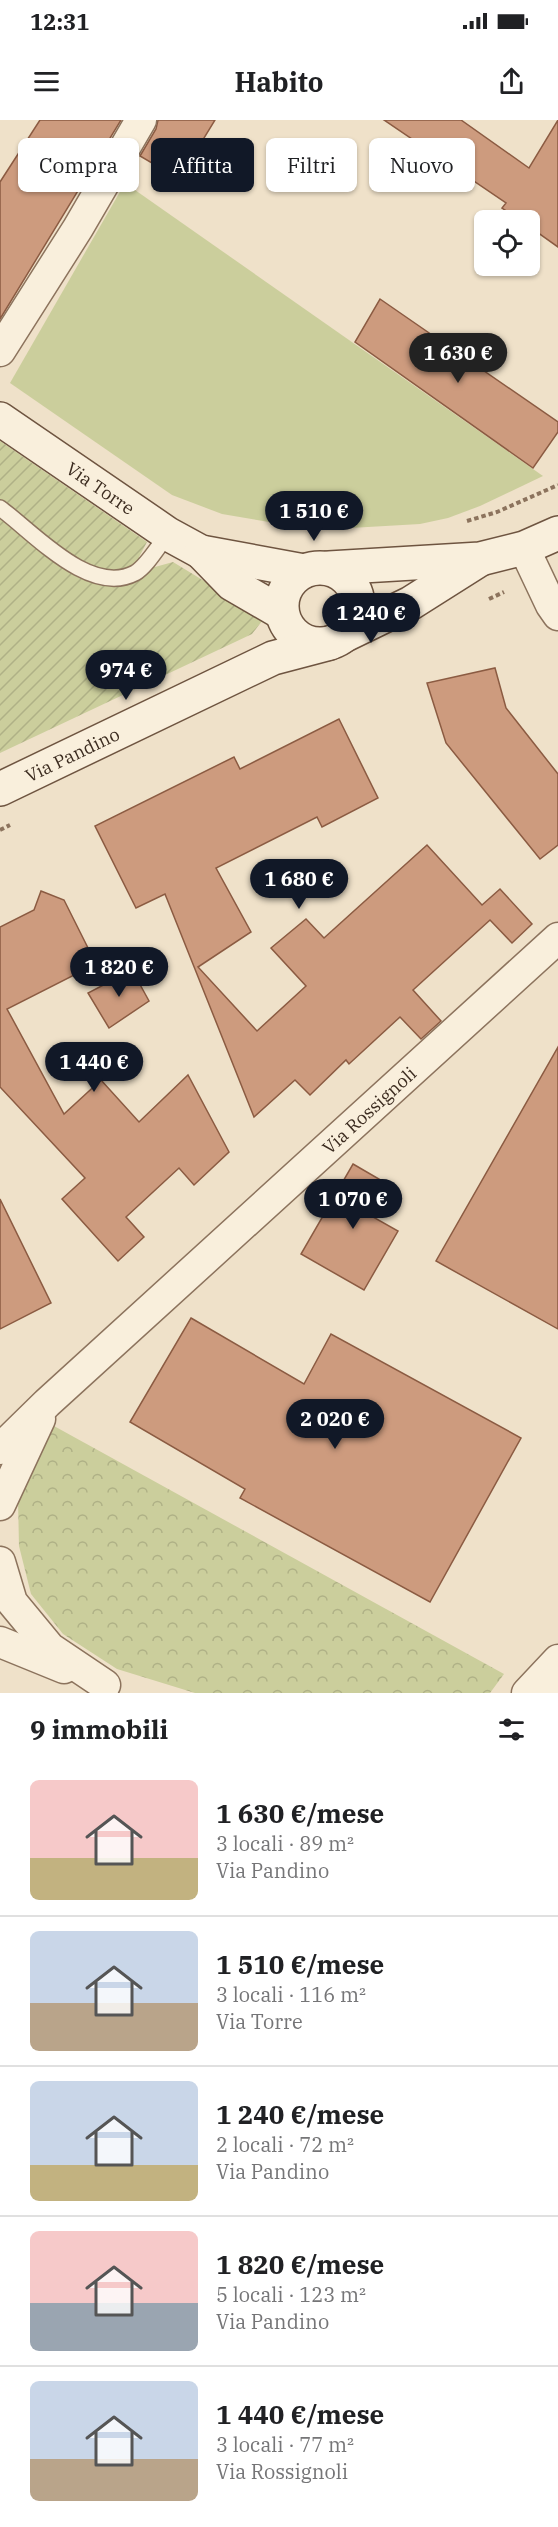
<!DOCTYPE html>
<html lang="it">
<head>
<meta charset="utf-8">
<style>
  :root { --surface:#fff; --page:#f6f6f6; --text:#202124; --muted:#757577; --line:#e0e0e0; --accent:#111827 }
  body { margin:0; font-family:"IBM Plex Serif",serif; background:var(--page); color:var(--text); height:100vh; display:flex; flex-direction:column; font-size:22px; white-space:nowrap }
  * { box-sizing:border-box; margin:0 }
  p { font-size:20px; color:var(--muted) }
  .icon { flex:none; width:33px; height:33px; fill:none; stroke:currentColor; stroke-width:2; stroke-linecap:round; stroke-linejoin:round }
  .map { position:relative; height:1573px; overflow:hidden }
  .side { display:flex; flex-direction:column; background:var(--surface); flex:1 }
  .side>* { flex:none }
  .top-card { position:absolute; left:18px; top:18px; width:522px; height:54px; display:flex; gap:12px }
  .tools { position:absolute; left:474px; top:90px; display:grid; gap:12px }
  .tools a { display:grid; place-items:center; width:66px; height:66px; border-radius:9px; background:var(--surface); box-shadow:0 2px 4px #0004; font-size:30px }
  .price { position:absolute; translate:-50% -51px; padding:0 14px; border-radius:21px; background:var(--accent); color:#fff; font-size:20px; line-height:39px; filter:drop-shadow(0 2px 3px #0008) }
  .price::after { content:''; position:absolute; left:50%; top:36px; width:18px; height:14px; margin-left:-9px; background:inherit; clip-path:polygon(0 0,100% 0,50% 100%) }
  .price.active { background:#222; color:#fff }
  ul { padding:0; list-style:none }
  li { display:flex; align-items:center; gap:18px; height:150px; padding:0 30px }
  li+li { border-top:2px solid var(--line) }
  li span { display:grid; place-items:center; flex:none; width:168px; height:120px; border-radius:9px; color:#555 }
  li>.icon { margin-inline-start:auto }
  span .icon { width:72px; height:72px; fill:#fffc; stroke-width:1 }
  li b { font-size:26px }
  h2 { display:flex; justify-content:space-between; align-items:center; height:72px; padding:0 30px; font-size:26px }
  .pill { padding:0 21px; border-radius:9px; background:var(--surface); box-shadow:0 2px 4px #0004; font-size:21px; line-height:54px }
  .pill.active { background:var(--accent); color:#fff }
  .status { display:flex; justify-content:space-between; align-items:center; height:42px; padding:0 30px; background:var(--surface); direction:ltr }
  .status svg { height:16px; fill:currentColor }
  header { display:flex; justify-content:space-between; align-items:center; height:78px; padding:0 30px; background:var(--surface); font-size:27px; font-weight:800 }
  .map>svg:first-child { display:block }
  .grass { fill:#cbce9c }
  .park { fill:url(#park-crowns) }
  .garden { fill:url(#garden-furrows) }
  .building { fill:#cd9b7e; stroke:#8b5b42; stroke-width:1.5 }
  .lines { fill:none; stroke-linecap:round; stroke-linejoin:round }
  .lane-casing { stroke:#8c735d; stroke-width:18 }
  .street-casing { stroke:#8c735d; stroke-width:33 }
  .secondary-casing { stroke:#6e5440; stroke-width:36 }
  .path { stroke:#8c735d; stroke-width:4; stroke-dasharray:4.5 3; stroke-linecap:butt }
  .lane { stroke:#f9efdc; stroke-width:15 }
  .street { stroke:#f9efdc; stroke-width:30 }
  .secondary { stroke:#f9efdc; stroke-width:33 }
  .labels { text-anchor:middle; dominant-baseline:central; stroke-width:4.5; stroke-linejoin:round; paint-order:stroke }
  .street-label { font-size:18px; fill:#3c2c20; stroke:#f6ecd8 }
</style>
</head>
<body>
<div class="status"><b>12:31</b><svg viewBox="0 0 49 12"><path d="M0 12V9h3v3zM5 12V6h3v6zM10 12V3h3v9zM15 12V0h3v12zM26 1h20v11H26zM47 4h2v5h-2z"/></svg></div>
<header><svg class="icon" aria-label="menu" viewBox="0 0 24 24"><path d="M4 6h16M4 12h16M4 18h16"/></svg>Habito<svg class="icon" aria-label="share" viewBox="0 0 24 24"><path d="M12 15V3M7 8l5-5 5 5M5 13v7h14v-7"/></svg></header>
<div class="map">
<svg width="558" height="1573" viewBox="0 0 558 1573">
  <defs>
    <pattern id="park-crowns" width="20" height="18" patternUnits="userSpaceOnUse" patternTransform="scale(1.5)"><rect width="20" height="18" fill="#cbce9c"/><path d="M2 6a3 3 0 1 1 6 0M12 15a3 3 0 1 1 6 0" fill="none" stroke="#afb186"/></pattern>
    <pattern id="garden-furrows" width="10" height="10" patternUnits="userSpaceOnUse" patternTransform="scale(1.5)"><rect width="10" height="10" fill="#cbce9c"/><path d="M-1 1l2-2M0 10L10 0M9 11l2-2" fill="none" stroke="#afb186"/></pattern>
  </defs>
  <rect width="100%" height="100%" fill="#efe1c9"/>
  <path class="grass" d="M125 63 543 356 480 386 448 398 420 404 333 409 287 405 222 394 172 375 10 263Z"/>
  <path class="park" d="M54 1306 504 1554 490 1573H195L117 1549 63 1514 31 1474 19 1426 18 1380 38 1332Z"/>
  <path class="garden" d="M0 321 147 422 139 437 155 447 173 442 257 493 262 501 252 514 0 633Z"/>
  <path class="building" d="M40 0H121L0 199V62Z
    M158 0H215L179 59 140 36 156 9Z
    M384 0H461L529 48 558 0V127L530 107V100H520L502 88 506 83Z
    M380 179 558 302V312L533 348 355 222Z
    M495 548 506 588 558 654V725L540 739 446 623 427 563Z
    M339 599 378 678 322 707 317 697 216 748 251 812 198 847 257 911 306 866 271 828 306 799 324 818 427 725 482 785 500 769 532 804 512 823 490 800 413 870 441 901 421 919 400 897 349 944 346 940 310 975 295 960 254 997 165 774 136 788 95 706 234 637 240 649Z
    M41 771 64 780 96 844 7 889 64 994 101 960 139 1002 188 955 229 1032 194 1065 179 1048 126 1097 144 1117 118 1141 62 1079 85 1058 0 967V807L34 790Z
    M132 850 149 881 109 908 88 873Z
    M558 927V1209L436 1141Z
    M353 1044 391 1066 373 1097 398 1111 364 1170 301 1134Z
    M0 1079 51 1183 0 1209Z
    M191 1198 304 1264 331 1214 521 1318 430 1482 240 1378 245 1369 130 1302Z"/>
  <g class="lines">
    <g class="lane-casing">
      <path id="lane" d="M0 388C33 412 90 477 135 453 147 446 159 425 168 414"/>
    </g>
    <g class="street-casing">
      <g id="street">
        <path d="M0 231 78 108 141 0"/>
        <path d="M524 428 551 485 558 495"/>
        <path id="s1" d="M0 1329 47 1283 558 818"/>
        <path d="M0 1385 40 1299"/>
        <path d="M0 1442 12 1482 50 1528 105 1565"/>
        <path d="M0 1522 64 1548"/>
        <path d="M527 1573 558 1540"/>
      </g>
    </g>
    <g class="secondary-casing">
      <g id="secondary">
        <path id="s2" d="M0 299 168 414 201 432 304 451"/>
        <path d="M201 432 232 464 282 493"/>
        <circle cx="320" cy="486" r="38"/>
        <path d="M329 448 480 439 524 428 558 413"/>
        <path d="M341 517 411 483 479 440"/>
        <path id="s3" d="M0 669 273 538 330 523"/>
        <path d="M549 1573 558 1558"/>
      </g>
    </g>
    <path class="path" d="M467 401 497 392 558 365
      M489 479 504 472
      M0 710 10 705"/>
    <use href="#lane" class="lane"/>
    <use href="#street" class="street"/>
    <use href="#secondary" class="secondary"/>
  </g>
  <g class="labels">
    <g class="street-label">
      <text stroke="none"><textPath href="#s2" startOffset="122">Via Torre</textPath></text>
      <text stroke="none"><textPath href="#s3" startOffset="80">Via Pandino</textPath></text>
      <text stroke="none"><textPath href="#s1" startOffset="501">Via Rossignoli</textPath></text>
    </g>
  </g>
</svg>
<div class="tools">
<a><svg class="icon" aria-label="locate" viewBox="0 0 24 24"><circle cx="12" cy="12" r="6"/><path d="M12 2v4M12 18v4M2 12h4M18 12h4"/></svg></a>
</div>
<b class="price active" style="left:458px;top:264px">1 630 €</b>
<b class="price" style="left:314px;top:422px">1 510 €</b>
<b class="price" style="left:371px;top:524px">1 240 €</b>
<b class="price" style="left:126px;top:581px">974 €</b>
<b class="price" style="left:299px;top:790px">1 680 €</b>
<b class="price" style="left:119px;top:878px">1 820 €</b>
<b class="price" style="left:94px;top:973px">1 440 €</b>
<b class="price" style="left:353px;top:1110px">1 070 €</b>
<b class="price" style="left:335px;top:1330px">2 020 €</b>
<div class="top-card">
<a class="pill">Compra</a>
<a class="pill active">Affitta</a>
<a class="pill">Filtri</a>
<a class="pill">Nuovo</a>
</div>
</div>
<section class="side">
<h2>9 immobili<svg class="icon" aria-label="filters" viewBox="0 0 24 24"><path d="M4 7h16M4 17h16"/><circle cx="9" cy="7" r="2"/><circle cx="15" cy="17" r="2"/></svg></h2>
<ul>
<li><span style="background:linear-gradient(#f6c9c9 65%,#c2b280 0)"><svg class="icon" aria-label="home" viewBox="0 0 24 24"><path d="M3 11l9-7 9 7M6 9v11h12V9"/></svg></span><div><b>1 630 €/mese</b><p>3 locali · 89 m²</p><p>Via Pandino</p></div></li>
<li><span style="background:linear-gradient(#c9d6e8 60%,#b9a48a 0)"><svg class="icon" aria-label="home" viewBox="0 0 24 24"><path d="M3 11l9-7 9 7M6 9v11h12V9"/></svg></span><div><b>1 510 €/mese</b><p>3 locali · 116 m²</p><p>Via Torre</p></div></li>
<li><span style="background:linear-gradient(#c9d6e8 70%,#c2b280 0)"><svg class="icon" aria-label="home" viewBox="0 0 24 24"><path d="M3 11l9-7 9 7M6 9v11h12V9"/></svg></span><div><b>1 240 €/mese</b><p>2 locali · 72 m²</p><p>Via Pandino</p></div></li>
<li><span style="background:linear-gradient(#f6c9c9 60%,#9aa5b1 0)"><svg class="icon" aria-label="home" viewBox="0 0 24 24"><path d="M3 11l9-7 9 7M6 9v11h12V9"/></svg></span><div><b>1 820 €/mese</b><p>5 locali · 123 m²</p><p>Via Pandino</p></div></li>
<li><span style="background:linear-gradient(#c9d6e8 65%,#b9a48a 0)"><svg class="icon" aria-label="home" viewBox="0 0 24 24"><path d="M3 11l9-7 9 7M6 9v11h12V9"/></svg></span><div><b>1 440 €/mese</b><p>3 locali · 77 m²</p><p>Via Rossignoli</p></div></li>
</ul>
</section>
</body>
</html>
